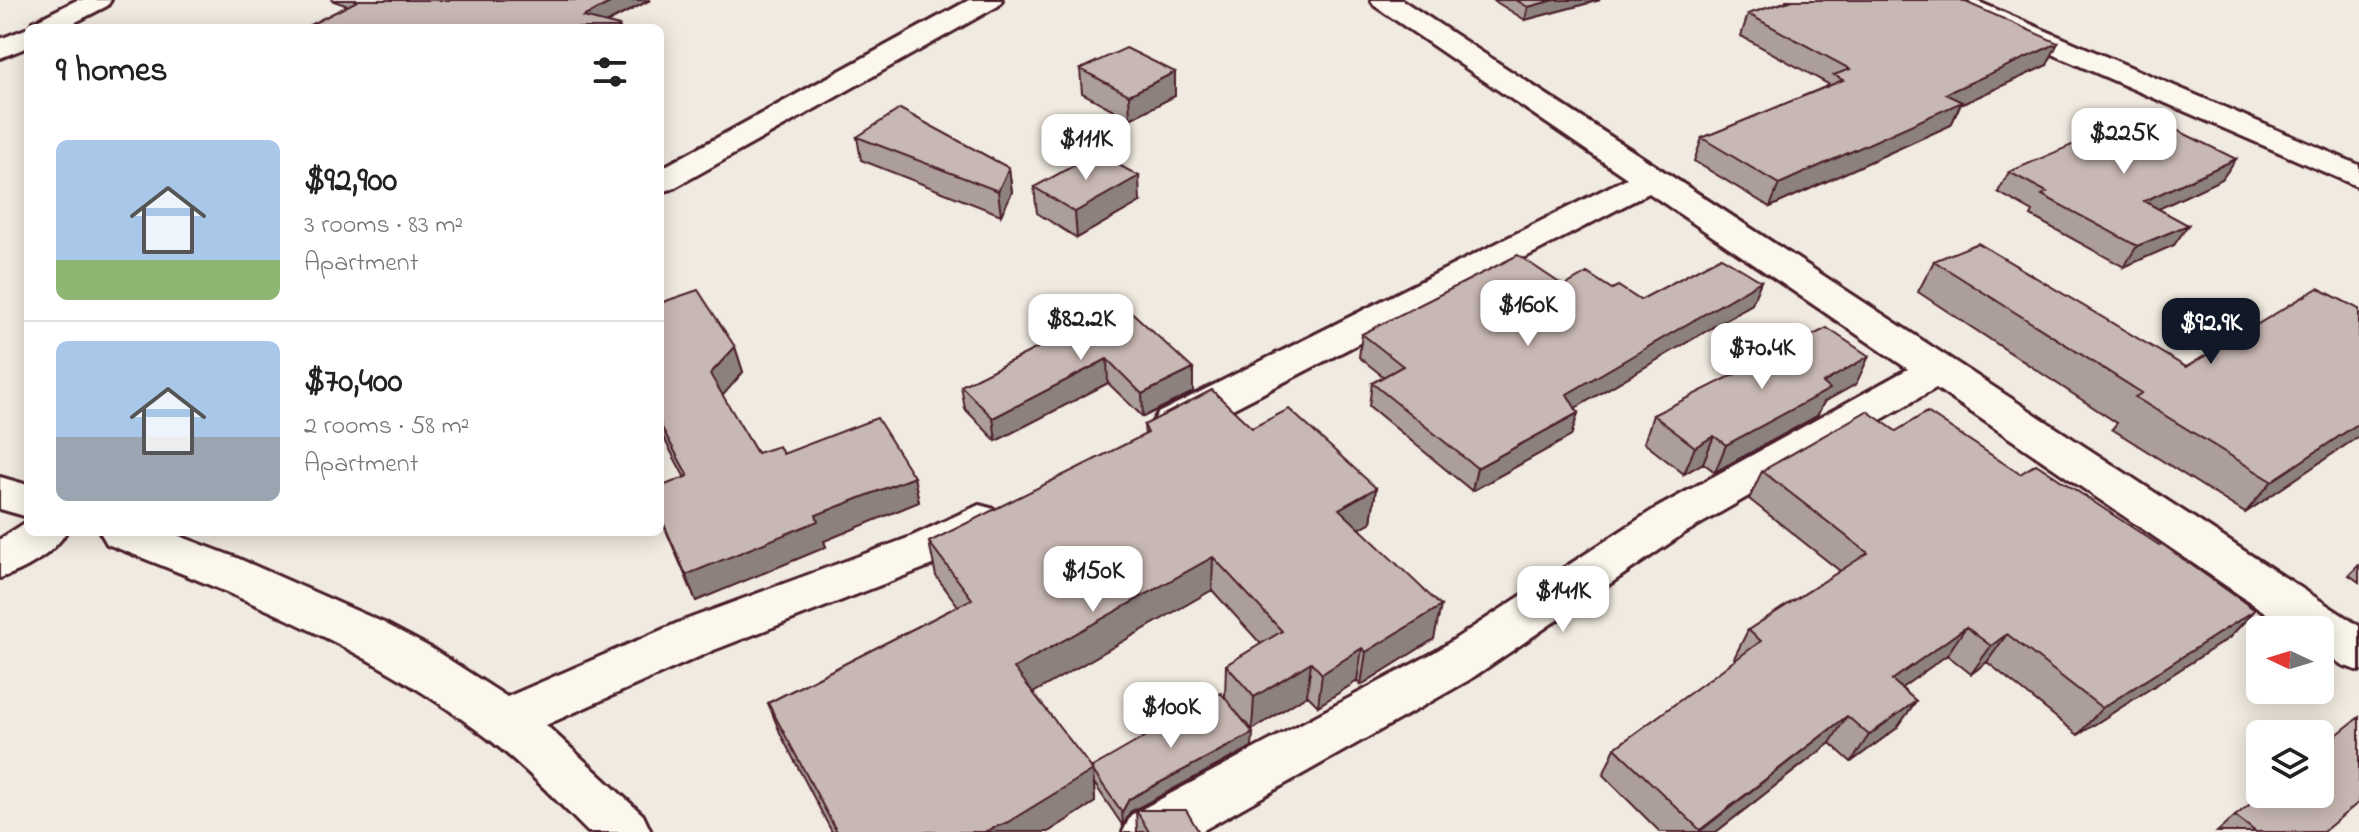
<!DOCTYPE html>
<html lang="en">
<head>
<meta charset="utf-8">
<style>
  :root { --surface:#fff; --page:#f2f2f2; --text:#222; --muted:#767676; --line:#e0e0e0; --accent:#111827 }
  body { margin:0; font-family:"Indie Flower",sans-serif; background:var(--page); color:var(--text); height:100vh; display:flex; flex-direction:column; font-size:30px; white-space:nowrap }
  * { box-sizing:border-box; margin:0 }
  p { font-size:26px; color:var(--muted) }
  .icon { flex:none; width:44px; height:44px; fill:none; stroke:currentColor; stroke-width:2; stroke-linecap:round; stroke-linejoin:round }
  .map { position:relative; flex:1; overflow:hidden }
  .side { position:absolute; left:24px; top:24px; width:640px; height:512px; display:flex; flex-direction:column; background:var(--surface); border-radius:12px; box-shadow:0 4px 20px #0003 }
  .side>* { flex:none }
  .needle { width:52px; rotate:274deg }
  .buttons { position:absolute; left:2246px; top:616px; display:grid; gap:16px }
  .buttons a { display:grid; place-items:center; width:88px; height:88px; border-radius:12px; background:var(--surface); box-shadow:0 4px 20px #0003; font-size:40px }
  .price { position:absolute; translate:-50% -68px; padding:0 18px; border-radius:16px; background:#fff; color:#222; font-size:26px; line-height:52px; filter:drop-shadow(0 2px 4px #0008) }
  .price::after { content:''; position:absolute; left:50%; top:48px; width:24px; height:18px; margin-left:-12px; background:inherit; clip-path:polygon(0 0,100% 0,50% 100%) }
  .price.active { background:var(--accent); color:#fff }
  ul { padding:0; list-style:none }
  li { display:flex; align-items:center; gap:24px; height:200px; padding:0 32px }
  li+li { border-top:2px solid var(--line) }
  li span { display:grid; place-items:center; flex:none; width:224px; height:160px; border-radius:12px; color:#555 }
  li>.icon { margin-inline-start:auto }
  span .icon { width:96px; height:96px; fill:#fffc; stroke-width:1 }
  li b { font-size:34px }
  h2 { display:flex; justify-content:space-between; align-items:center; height:96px; padding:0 32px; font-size:34px }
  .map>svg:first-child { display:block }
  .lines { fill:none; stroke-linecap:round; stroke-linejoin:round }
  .street-casing { stroke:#4a1f2b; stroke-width:6 }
  .street { fill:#fbf7ec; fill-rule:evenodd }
  .wall { fill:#ac9e9a; stroke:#4a1f2b; stroke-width:2; fill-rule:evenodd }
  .shaded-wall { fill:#8c817d; stroke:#4a1f2b; stroke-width:2 }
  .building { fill:#c8b8b3; stroke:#4a1f2b; stroke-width:2 }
</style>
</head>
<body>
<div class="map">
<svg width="2359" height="832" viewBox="0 0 2359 832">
  <rect width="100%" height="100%" fill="#f0eae0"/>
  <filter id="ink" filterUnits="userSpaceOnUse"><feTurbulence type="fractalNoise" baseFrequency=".0125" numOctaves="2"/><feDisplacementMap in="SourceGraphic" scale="16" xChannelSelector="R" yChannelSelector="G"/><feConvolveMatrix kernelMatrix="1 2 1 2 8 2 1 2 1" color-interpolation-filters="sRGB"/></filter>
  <g filter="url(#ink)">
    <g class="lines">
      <g class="street-casing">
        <path id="street" d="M77 0H111L107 6 64 28H28V47L0 58V39L28 28H29L33 22Z
          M969 0H1002L998 6 672 189 660 192V169Z
          M1371 0H1402L2359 626V671L2342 665 2320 650V630H2291L1936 388 1683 534 1469 680 1200 832H1123L1131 815 1435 652 1653 510 1908 369 1649 193 1186 433 1172 437 1158 433 1152 423 1158 413 1627 178 1375 6Z
          M1938 0H1974L2359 165V187L1942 6Z
          M0 477 28 485V517L0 509Z
          M979 505 994 509 1001 521 994 533 940 562 714 650 546 725 643 815 651 832H588C555 799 523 765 485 736 372 649 239 595 107 544L100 532H169L237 558 384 623 431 648 507 697 680 622 908 538Z
          M28 521V532H66C54 554 23 571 0 578V539Z"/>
      </g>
      <use href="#street" class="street"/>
    </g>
    <path class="wall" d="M331 0H650L606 23 619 26 620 28H304L348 6Z
      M1493 0H1600L1525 20Z
      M1785 0H1970L1968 3 2047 65 1960 105 1951 125 1770 207 1694 161 1702 138 1830 85 1741 36 1748 14 1788 1Z
      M1080 69 1175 72V96L1130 119 1082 93Z
      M857 137 1009 168 1012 192 1001 215 861 160Z
      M2236 159 2222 179 2158 209 2188 225 2174 245 2124 267 2031 216 2033 212 1998 192 2009 172Z
      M1034 187 1140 202 1077 238 1037 213Z
      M1934 261 2186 367 2359 436 2245 513 2112 429 2117 423 1918 292Z
      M1761 281 1752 304 1575 408 1578 413 1571 436 1472 491 1369 406 1372 383 1384 377 1359 357 1362 334 1564 286 1640 300Z
      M660 303 735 347 743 372 722 395 757 453 783 454 914 477 919 502 824 541 826 547 696 601 660 516 685 478 660 431Z
      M1124 305 1193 392 1143 417 1108 383 996 441 965 409 961 386Z
      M1856 384 1824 402 1817 416 1715 472 1703 463 1684 474 1644 443 1653 415Z
      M1144 425 1252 428 1376 488 1371 522 1360 528 1434 639 1361 685 1357 681 1318 706 1307 695 1252 730 1235 711 1252 747 1130 812 1123 826 1094 783 1095 802 1048 832H832L781 735 768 703 958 606 936 576 929 542 1145 435ZM1212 590 1261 644 1226 665 1225 697 1091 768 1033 693Z
      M1896 431 2020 474 2255 610 2229 638 2078 735 1987 662 1971 674 1947 655 1901 688 1916 701 1897 728 1851 762 1830 743 1716 832H1660L1603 775 1615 748 1736 660 1734 658 1748 630 1840 571 1749 499 1762 471Z
      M2359 565V582L2349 575Z
      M1136 810 1199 832H1137Z
      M2235 816 2323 832H2217Z"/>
    <path class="shaded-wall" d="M615 0H650L596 28 583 17Z
      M1554 0H1600L1525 20 1528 7Z
      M2058 43 2047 65 1960 105 1951 125 1770 207 1779 184 1945 94Z
      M1175 72V96L1130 119 1129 95Z
      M2236 159 2222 179 2131 222 2144 201Z
      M1009 168 1012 192 1001 215 998 191Z
      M1139 176 1140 202 1077 238 1075 212Z
      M2188 225 2174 245 2124 267 2137 246Z
      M1761 281 1752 304 1560 417 1567 394Z
      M735 347 743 372 719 400 710 374Z
      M1869 356 1856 384 1824 402 1817 416 1715 472 1726 445 1823 383Z
      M1107 359 1108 383 996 441 993 418Z
      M1193 369V392L1143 417 1142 394Z
      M1578 413 1571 436 1472 491 1477 468Z
      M2359 423V436L2245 513 2272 481Z
      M1714 436 1703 463 1684 474 1695 447Z
      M914 477 919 502 824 541 826 547 696 601 686 575 816 515Z
      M1376 488 1371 522 1335 543 1339 509Z
      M1213 557 1212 590 1019 701 1014 668Z
      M1441 606 1434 639 1361 685 1366 652Z
      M2255 610 2229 638 2078 735 2102 708Z
      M1966 627 1947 655 1874 708 1892 680Z
      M2007 634 1987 662 1971 674 1991 646Z
      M1362 648 1357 681 1318 706 1322 674Z
      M1311 662 1307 695 1252 730 1254 697Z
      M1916 701 1897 728 1851 762 1869 735Z
      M1847 716 1830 743 1716 832H1699Z
      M1253 733 1252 747 1130 812 1123 826 1122 812 1129 799Z
      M1093 770 1095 802 1048 832H984Z"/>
    <path class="building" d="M359 0H615L583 17 619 26 616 28H304Z
      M1516 0H1554L1528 7Z
      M1793 0H1964L1963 1 2058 43 1945 94 1962 102 1779 184 1702 138 1843 80 1834 75 1850 69 1748 14Z
      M1126 48 1175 72 1129 95 1080 69Z
      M900 109 1009 168 998 191 857 137Z
      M2144 114 2236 159 2144 201 2188 225 2137 246 2042 195 2047 192 2009 172Z
      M1097 153 1139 176 1075 212 1034 187Z
      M1978 243 2186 367 2318 288 2359 309V423L2272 481 2135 397 2142 393 1934 261Z
      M1518 255 1564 286 1587 273 1612 289 1618 286 1640 300 1721 257 1761 281 1567 394 1578 413 1477 468 1372 383 1403 366 1362 334Z
      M698 290 735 347 710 374 757 453 779 446 783 454 877 418 914 477 816 515 818 521 686 575 660 515V487L688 476 660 424V303Z
      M1124 305 1193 369 1142 394 1107 359 993 418 961 386Z
      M1827 328 1869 356 1823 383 1830 389 1726 445 1714 436 1695 447 1653 415Z
      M1212 390 1252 428 1289 409 1376 488 1339 509 1441 606 1366 652 1362 648 1322 674 1311 662 1254 697 1226 665 1282 631 1213 557 1014 668 1093 770 1008 822 984 832H837L768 703 972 599 929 542 1148 433 1144 425Z
      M1867 411 1896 431 1927 412 2020 474 2036 464 2159 545 2162 544 2255 610 2102 708 2007 634 1991 646 1966 627 1892 680 1916 701 1869 735 1847 716 1700 830 1615 748 1761 641 1748 630 1868 553 1762 471Z
      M1221 693 1253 733 1129 799 1122 812 1091 768Z
      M2359 717V802L2323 832H2256L2235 816 2263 794H2320V748Z
      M1136 810H1186L1199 832H1149Z"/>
  </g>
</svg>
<div class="buttons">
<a><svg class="needle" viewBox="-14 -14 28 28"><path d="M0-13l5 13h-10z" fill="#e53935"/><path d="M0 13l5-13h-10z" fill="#767676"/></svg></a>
<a><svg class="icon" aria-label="layers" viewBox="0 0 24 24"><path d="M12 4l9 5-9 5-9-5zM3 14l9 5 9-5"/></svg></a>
</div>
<b class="price" style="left:2124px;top:176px">$225K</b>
<b class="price" style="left:1086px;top:182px">$111K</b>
<b class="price" style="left:1528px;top:348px">$160K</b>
<b class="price" style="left:1081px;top:362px">$82.2K</b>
<b class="price active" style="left:2211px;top:366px">$92.9K</b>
<b class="price" style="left:1762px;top:391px">$70.4K</b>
<b class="price" style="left:1093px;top:614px">$150K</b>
<b class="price" style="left:1563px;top:634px">$141K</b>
<b class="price" style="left:1171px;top:750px">$100K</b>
<section class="side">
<h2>9 homes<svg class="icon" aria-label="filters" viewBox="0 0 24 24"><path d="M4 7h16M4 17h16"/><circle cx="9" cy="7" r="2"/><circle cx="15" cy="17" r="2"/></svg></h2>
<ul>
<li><span style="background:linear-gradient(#a9c7e8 75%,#8fb573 0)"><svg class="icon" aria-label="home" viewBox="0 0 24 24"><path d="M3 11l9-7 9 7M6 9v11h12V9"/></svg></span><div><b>$92,900</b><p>3 rooms · 83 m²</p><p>Apartment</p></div></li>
<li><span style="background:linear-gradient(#a9c7e8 60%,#9aa5b1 0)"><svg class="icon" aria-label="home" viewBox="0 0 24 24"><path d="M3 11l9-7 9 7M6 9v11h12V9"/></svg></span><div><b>$70,400</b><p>2 rooms · 58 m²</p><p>Apartment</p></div></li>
</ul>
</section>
</div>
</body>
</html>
